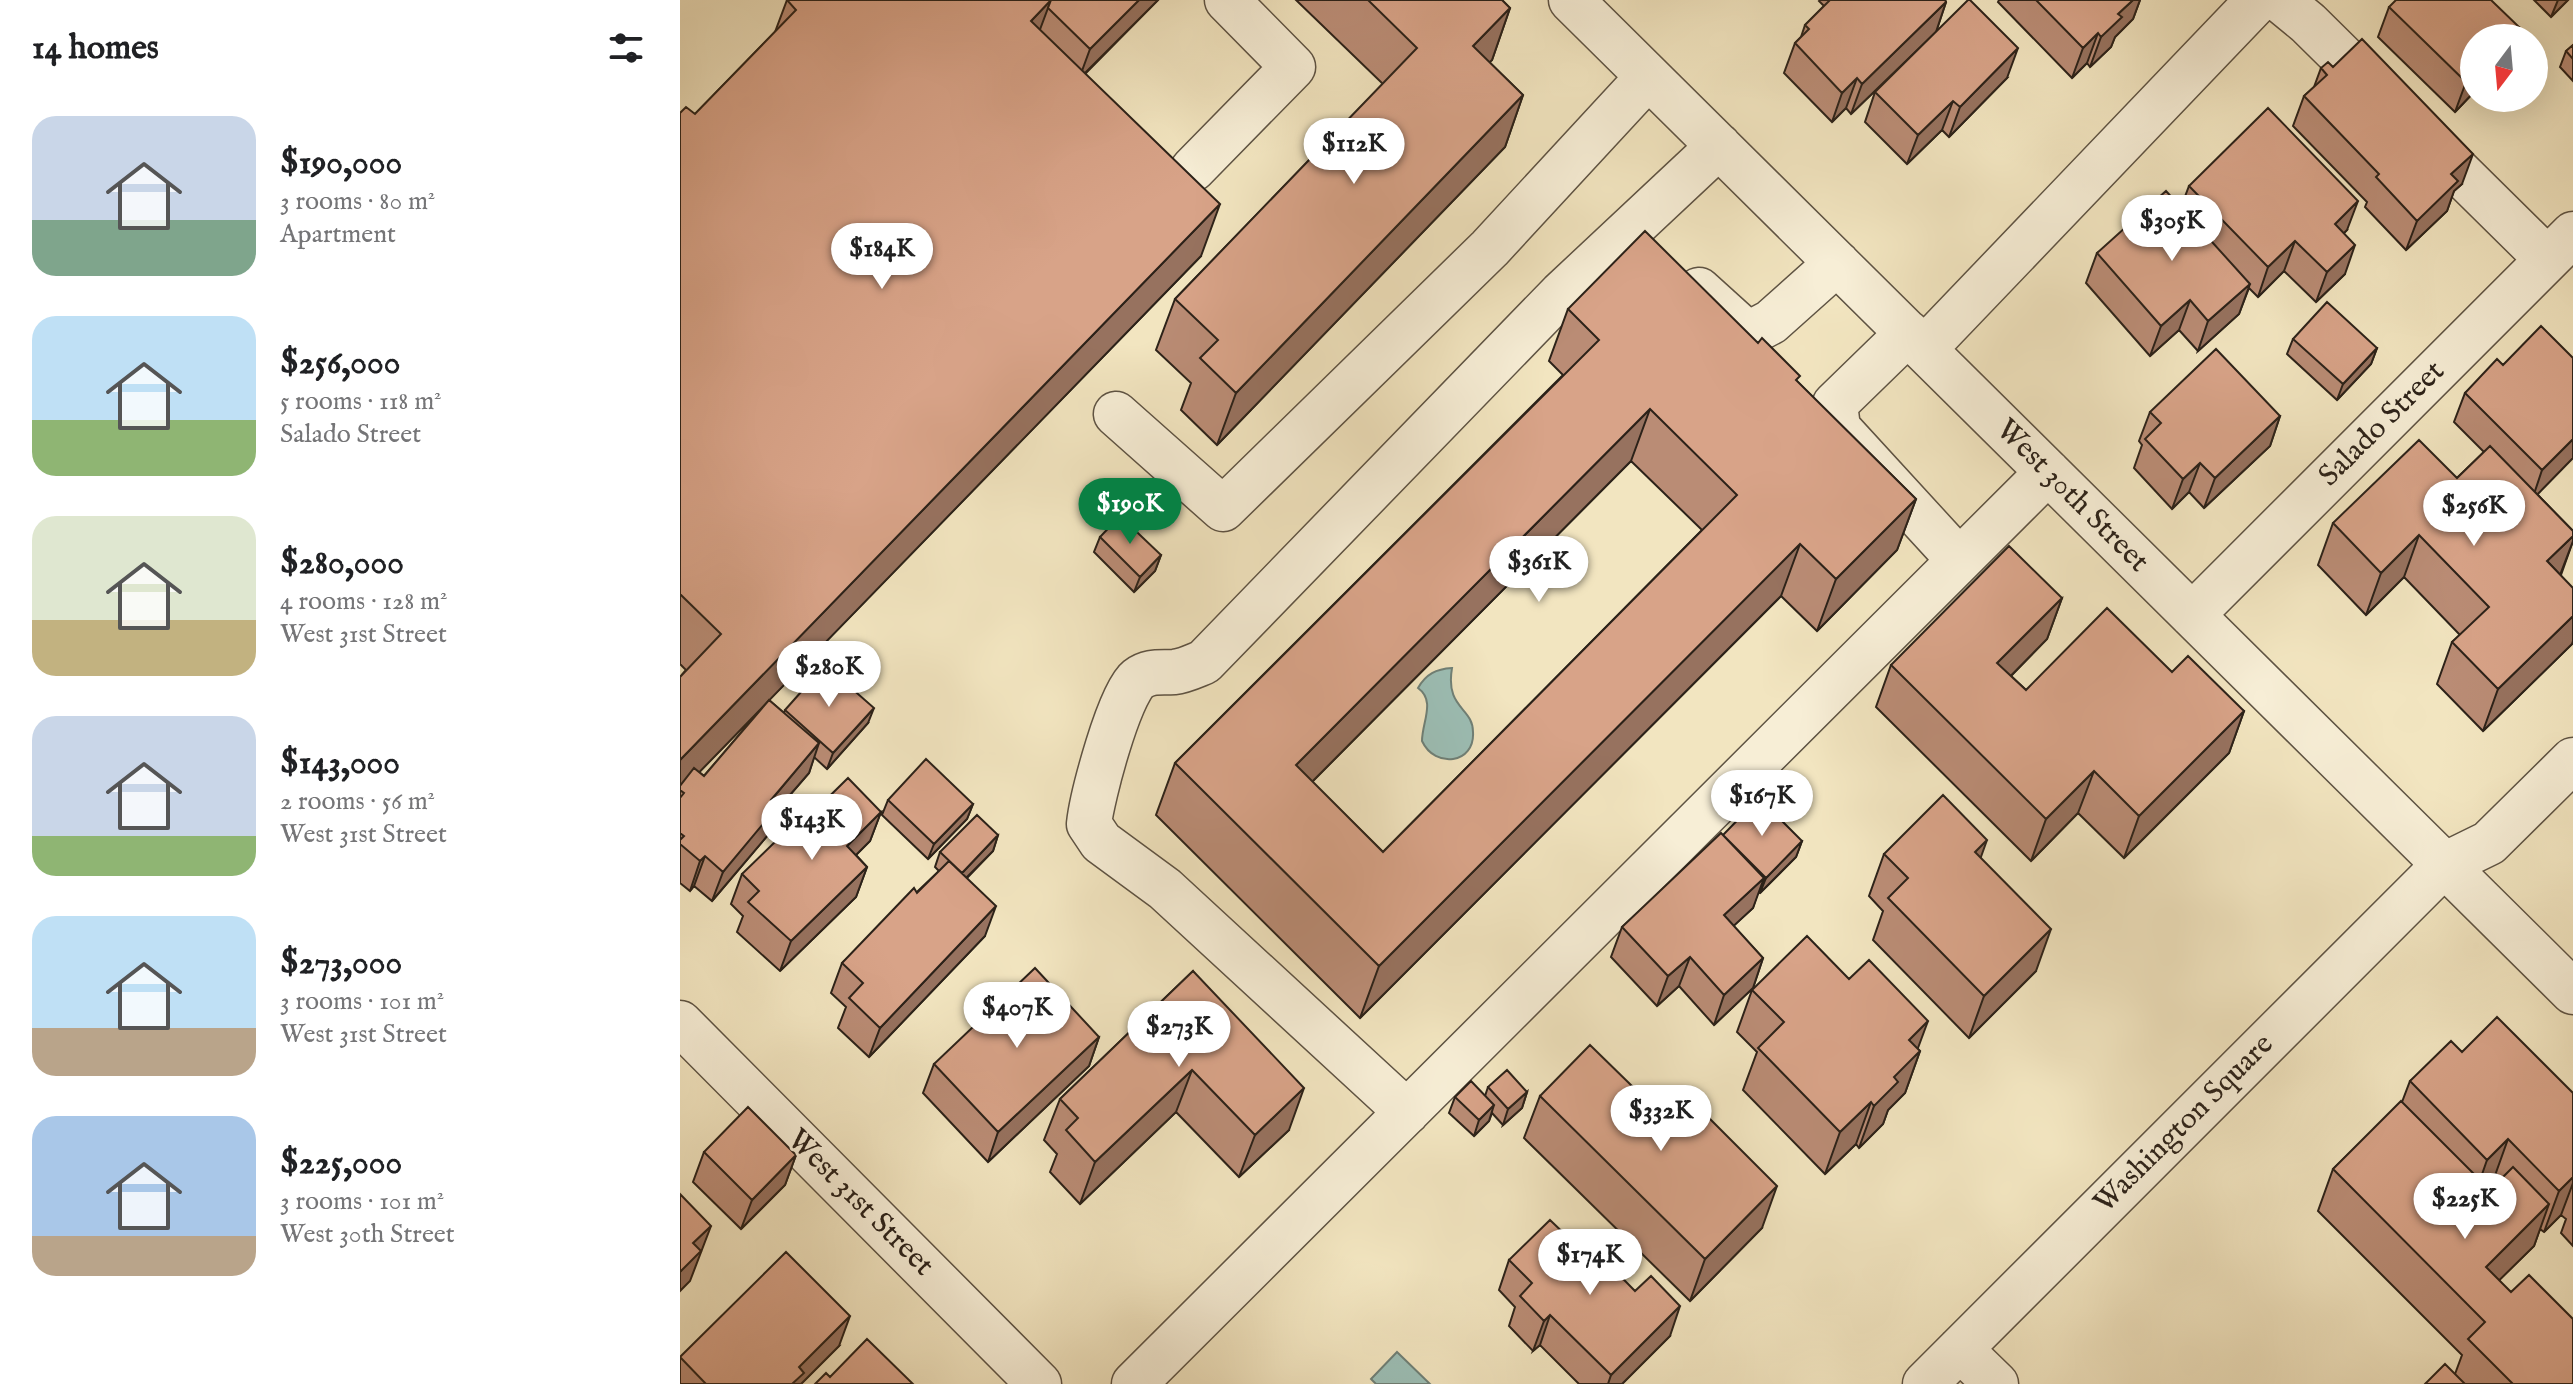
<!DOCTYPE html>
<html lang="en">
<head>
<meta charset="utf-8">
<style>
  :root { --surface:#fff; --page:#f6f6f6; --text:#202124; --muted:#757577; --accent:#0b8043 }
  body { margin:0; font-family:"IM FELL English",serif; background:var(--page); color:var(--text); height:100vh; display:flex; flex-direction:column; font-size:30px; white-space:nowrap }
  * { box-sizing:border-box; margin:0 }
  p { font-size:26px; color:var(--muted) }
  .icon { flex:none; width:44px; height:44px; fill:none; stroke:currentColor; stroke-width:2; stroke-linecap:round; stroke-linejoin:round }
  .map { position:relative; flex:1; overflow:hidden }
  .side { display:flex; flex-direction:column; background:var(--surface); width:680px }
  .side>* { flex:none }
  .needle { width:52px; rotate:196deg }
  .fabs { position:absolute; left:1780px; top:24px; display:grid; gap:16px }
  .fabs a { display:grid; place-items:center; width:88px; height:88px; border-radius:50%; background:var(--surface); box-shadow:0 8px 32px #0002; font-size:40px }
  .price { position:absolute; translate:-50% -68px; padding:0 18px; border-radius:28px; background:#fff; color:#222; font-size:26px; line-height:52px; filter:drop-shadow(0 2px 4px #0008) }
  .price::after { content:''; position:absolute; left:50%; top:48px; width:24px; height:18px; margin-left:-12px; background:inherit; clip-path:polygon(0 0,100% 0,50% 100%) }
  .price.selected { background:var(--accent); color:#fff }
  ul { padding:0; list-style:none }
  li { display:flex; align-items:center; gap:24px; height:200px; padding:0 32px }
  li span { display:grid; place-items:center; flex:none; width:224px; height:160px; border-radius:24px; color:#555 }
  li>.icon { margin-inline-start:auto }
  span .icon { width:96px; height:96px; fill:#fffc; stroke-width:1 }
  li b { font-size:34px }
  h2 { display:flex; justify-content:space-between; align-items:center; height:96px; padding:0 32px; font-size:34px }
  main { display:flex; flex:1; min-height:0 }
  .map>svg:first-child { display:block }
  .water { fill:#9cbfb6; stroke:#6f8077; stroke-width:2 }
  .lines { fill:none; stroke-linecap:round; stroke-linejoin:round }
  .minor-casing { stroke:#5e5343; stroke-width:47 }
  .minor { stroke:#f7eed6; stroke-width:44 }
  .wall { fill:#ba8c75; stroke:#2c2219; stroke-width:2; fill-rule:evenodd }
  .shaded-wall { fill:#97725f; stroke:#2c2219; stroke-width:2 }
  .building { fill:#d8a388; stroke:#2c2219; stroke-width:2; fill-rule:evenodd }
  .labels { text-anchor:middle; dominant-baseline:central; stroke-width:6; stroke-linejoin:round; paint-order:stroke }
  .street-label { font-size:30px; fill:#2c2219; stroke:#f7eed6 }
</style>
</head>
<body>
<main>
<section class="side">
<h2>14 homes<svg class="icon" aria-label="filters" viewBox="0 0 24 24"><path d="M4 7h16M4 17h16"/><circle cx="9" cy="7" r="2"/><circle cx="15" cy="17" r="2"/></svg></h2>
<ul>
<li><span style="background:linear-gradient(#c9d6e8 65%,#7fa58c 0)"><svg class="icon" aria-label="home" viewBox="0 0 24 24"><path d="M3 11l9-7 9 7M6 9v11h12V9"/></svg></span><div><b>$190,000</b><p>3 rooms · 80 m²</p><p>Apartment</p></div></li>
<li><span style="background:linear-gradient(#bfe0f5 65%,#8fb573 0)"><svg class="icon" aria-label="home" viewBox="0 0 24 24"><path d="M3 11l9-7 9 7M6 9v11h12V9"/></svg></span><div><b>$256,000</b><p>5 rooms · 118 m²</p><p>Salado Street</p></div></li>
<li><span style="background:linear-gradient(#dfe7d0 65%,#c2b280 0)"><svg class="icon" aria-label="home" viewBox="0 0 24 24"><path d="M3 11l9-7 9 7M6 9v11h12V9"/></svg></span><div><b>$280,000</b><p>4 rooms · 128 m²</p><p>West 31st Street</p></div></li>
<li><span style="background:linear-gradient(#c9d6e8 75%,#8fb573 0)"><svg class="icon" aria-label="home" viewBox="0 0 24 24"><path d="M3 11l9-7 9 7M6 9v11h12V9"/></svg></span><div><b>$143,000</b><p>2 rooms · 56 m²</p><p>West 31st Street</p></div></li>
<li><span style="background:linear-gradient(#bfe0f5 70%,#b9a48a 0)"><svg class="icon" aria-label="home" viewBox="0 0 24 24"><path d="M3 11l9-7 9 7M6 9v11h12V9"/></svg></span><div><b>$273,000</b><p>3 rooms · 101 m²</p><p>West 31st Street</p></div></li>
<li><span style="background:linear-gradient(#a9c7e8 75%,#b9a48a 0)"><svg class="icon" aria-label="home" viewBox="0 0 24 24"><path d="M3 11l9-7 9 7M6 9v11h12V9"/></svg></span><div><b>$225,000</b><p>3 rooms · 101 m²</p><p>West 30th Street</p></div></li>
</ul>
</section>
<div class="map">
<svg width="1893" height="1384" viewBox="0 0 1893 1384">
  <rect width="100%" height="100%" fill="#f2e5c0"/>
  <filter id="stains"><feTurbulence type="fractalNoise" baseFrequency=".0025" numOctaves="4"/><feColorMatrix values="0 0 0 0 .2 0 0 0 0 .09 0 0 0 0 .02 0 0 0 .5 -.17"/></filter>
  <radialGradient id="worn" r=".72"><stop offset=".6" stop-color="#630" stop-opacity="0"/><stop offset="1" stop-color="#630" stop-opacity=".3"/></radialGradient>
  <path class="water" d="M772 668C765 709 793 707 793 732 795 764 755 769 742 741 742 722 756 701 738 688 746 674 756 669 772 668Z
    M717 1352 750 1384H696L691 1379Z"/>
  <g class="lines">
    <g class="minor-casing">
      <path id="minor" d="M891 0 1893 992
        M1600 0 1628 23 1867 259
        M513 169 613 67 547 0
        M1019 290 1061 328 1074 331 1091 322 1157 263
        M1228 333 1155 404 1158 428 1279 560
        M1244 349 1578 0
        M436 414 543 509 810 248 968 77
        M1512 615 1893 234
        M0 1023 359 1384
        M727 1112 485 889 421 842 409 824C412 797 439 694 458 679 470 670 481 673 494 672 504 671 514 666 524 662L881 294 1039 146
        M1280 1349 1316 1384
        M454 1384 1368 472
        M1245 1384 1764 865 1809 843 1893 760"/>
    </g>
    <use href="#minor" class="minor"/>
  </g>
  <path class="wall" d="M107 0H478L405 74 521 256 89 700 104 713 105 710 188 723 147 769 134 757 129 773 96 811 88 835 32 901 14 886 10 891 0 883V677L6 670 0 664V113L15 114 95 32ZM83 707 24 776 19 772Z
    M616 0H822L830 8 812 60 809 62 843 95 825 147 537 445 501 410 511 383 476 350 495 299 703 84Z
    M1140 0H1265L1266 2 1256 32 1171 114 1166 108 1152 122 1104 73 1115 43 1121 37 1125 25 1144 6 1139 1Z
    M1319 0H1460L1453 19 1435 37 1431 47 1410 67 1407 63 1392 78 1318 2Z
    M1854 0H1888L1871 17Z
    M1709 7 1839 27 1835 38H1794V92L1775 112 1698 37Z
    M1893 45V81L1880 67 1886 51Z
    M1641 68 1782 184 1774 191 1767 211 1726 250 1685 207 1687 202 1613 126 1624 96 1634 87Z
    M1327 78 1269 137 1262 130 1227 164 1185 122 1195 92Z
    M1509 186 1667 230 1664 233 1665 274 1636 302 1604 271 1578 297 1569 288 1559 314 1518 351 1499 330 1470 356 1406 283 1417 253 1501 207Z
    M888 309 1078 343 1236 499 1217 550 1137 631 1101 596 680 1018 476 815 495 763 883 375 869 361ZM951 461 1022 530 703 852 632 782Z
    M1613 339 1697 348 1691 364 1657 400 1607 354Z
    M1893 358 1857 494 1893 531V541L1881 575 1892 644 1803 731 1757 684 1772 642 1780 635 1724 577 1686 615 1638 565 1653 523 1777 478 1804 452 1774 422 1785 393 1823 365Z
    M1470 412 1600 416 1590 446 1524 508 1509 492 1492 509 1454 468 1462 445 1459 441Z
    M420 537 481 555 475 571 454 592 414 552Z
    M1382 598 1367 639 1331 676 1346 690 1492 672 1564 711 1549 753 1444 858 1398 813 1351 861 1196 707 1211 665Z
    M208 800 293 804 287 819 248 859 202 815Z
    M201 812 190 841 176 855 187 867 176 897 100 971 57 932 63 916 51 904 62 874Z
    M318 835 313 851 287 878 305 936 189 1057 158 1028 166 1007 151 993 162 963 259 871 255 867 260 852Z
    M1043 835 1122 841 1116 857 1080 893 1078 892 1073 908 1053 926 1083 958 1073 988 1034 1025 999 986 977 1006 931 957 942 927Z
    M1204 854 1300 858 1356 971 1289 1038 1193 940 1203 911 1189 896Z
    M513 971 609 1130 559 1177 496 1112 400 1204 370 1172 377 1154 364 1140 380 1099Z
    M1072 990 1238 1049 1240 1051 1225 1093 1208 1110 1203 1124 1179 1148 1176 1144 1145 1174 1063 1090 1077 1052 1057 1032Z
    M419 1037 409 1066 308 1162 243 1093 254 1064Z
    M1782 1052 1893 1093V1246L1881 1233 1886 1219 1881 1215 1864 1232 1860 1229 1854 1246 1819 1280 1893 1384H1745L1775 1374 1782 1355 1638 1211 1653 1169 1722 1102 1730 1081ZM1813 1181 1816 1184 1806 1194 1803 1191Z
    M808 1087 847 1092 842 1108 823 1125 812 1113 809 1121 794 1136 769 1113 775 1097 805 1096Z
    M860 1096 1082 1228 1010 1301 844 1138Z
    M24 1152 116 1155 105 1185 61 1229 13 1182Z
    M829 1260 990 1336 942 1384H899L860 1345 853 1351 829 1326 835 1307 819 1290Z
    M159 1346 121 1384H0V1357Z"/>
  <path class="shaded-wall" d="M371 0 352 51 351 21Z
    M459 0H478L399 79 410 49Z
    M1453 0H1460L1453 19 1435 37 1431 47 1410 67 1421 37 1438 14Z
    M1878 0H1888L1871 17Z
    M1266 2 1256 32 1171 114 1182 84Z
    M830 8 812 60 774 98 793 46Z
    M1839 27 1835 38H1828Z
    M1418 33 1407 63 1392 78 1403 48Z
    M1338 48 1327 78 1269 137 1280 107Z
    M1794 74V92L1775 112 1786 82Z
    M1177 78 1166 108 1152 122 1162 93Z
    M843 95 825 147 537 445 556 393Z
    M1273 101 1262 130 1227 164 1238 135Z
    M1793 154 1782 184 1774 191 1767 211 1726 250 1737 221 1771 174Z
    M1678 201 1667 230 1644 253 1655 224Z
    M540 204 521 256 1 791 0 790V760Z
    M1615 241 1604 271 1578 297 1588 267Z
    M1675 245 1665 274 1636 302 1647 272Z
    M1570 284 1559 314 1518 351 1528 321Z
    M1510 300 1499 330 1470 356 1481 326Z
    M1697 348 1691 364 1657 400 1663 384Z
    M970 409 951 461 597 817 616 765Z
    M1600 416 1590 446 1524 508 1535 478Z
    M1893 439V458L1852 500 1862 470Z
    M1520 463 1509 492 1492 509 1503 479Z
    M1236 499 1217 550 1137 631 1156 579Z
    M1739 535 1724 577 1686 615 1701 573Z
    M1893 536V541L1880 575 1867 561Z
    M1120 544 1101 596 680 1018 699 966Z
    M481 555 475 571 454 592 460 577Z
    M1382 598 1367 639 1302 705 1317 663Z
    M1893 616V641L1892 644 1803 731 1818 689Z
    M194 708 188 723 147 769 153 753Z
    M1564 711 1549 753 1444 858 1459 816Z
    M139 743 129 773 96 811 88 835 32 901 43 872 91 800Z
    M1414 771 1398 813 1351 861 1366 819Z
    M293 804 287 819 248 859 254 844Z
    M201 812 190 841 156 875 167 846Z
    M318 835 313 851 276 888 282 873Z
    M1307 840 1292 882 1295 852Z
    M1122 841 1116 857 1080 893 1086 878Z
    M25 856 14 886 10 891 20 861Z
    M187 867 176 897 100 971 111 941Z
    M1084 878 1073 908 1033 945 1044 915Z
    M316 906 305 936 189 1057 200 1028Z
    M1371 929 1356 971 1289 1038 1304 996Z
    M1010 957 999 986 977 1006 988 976Z
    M1083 958 1073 988 1034 1025 1044 995Z
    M1248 1021 1235 1056 1240 1051 1225 1093 1208 1110 1203 1124 1179 1148 1194 1106 1229 1040Z
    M419 1037 409 1066 308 1162 318 1132Z
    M512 1070 496 1112 400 1204 415 1162Z
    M624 1088 609 1130 559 1177 575 1135Z
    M847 1092 842 1108 823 1125 828 1109Z
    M1191 1102 1176 1144 1145 1174 1160 1132Z
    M814 1105 809 1121 794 1136 799 1120Z
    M1828 1139 1813 1181 1795 1199 1797 1185 1799 1183 1807 1160Z
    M116 1155 105 1185 61 1229 72 1200Z
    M1893 1177V1183L1881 1215 1864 1232 1879 1191Z
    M1097 1186 1082 1228 1010 1301 1025 1259Z
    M1869 1204 1854 1246 1791 1308 1806 1267Z
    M31 1226 10 1281 0 1291V1272L13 1243Z
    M1000 1306 990 1336 942 1384H928L931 1375Z
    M870 1315 860 1345 853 1351 864 1321Z
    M170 1316 159 1346 121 1384H112L119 1367Z"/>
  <path class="building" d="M107 0H371L351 21 540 204 0 760V677L41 634 0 594V113L6 107 15 114 116 10Z
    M371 0H459L410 49 368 8Z
    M688 0H822L830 8 793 46 843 95 556 393 520 358 538 340 495 299 737 48Z
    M1150 0H1265L1266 2 1182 84 1177 78 1162 93 1115 43 1129 29 1125 25Z
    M1288 0H1290L1338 48 1280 107 1273 101 1238 135 1195 92Z
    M1356 0H1453L1438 14 1442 17 1421 37 1418 33 1403 48Z
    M1716 0H1811L1839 27 1828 38H1794V74L1786 82 1709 7Z
    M1682 39 1793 154 1771 174 1778 181 1737 221 1696 177 1699 174 1624 96 1647 75 1641 68 1648 62 1653 67Z
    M1893 45V59L1886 51Z
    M1588 108 1678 201 1655 224 1675 245 1647 272 1615 241 1588 267 1509 186Z
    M1486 191 1570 284 1528 321 1510 300 1481 326 1417 253Z
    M965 231 1078 343 1082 338 1120 376 1116 380 1236 499 1156 579 1120 544 699 966 495 763 919 340 888 309ZM970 409 1057 495 703 852 616 765Z
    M1647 302 1697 348 1663 384 1613 339Z
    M1861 326 1893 358V439L1862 470 1785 393 1817 359 1823 365Z
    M1536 349 1600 416 1535 478 1520 463 1503 479 1465 439 1481 423 1470 412Z
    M1739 440 1777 478 1810 446 1893 531V536L1867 561 1893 588V616L1818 689 1772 642 1809 607 1739 535 1701 573 1653 523Z
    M440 516 481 555 460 577 420 537Z
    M1329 546 1382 598 1317 663 1346 690 1427 608 1492 672 1508 656 1564 711 1459 816 1414 771 1366 819 1211 665Z
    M145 665 194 708 153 753 105 710Z
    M89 700 139 743 91 800 98 806 43 872 25 856 20 861 0 844V840L4 836 0 833V798L4 793 0 790V786L14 768 24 776Z
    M246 759 293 804 254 844 208 800Z
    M168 778 201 812 167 846 187 867 111 941 68 902 79 891 62 874 100 837 104 841Z
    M1263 795 1307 840 1295 852 1371 929 1304 996 1208 898 1228 878 1204 854Z
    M1079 798 1122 841 1086 878 1043 835Z
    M297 815 318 835 282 873 260 852Z
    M1041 833 1084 878 1044 915 1083 958 1044 995 1010 957 988 976 942 927Z
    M269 861 316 906 200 1028 169 998 183 983 162 963 234 888 237 893Z
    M1127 936 1169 979 1189 960 1248 1021 1229 1040 1240 1051 1214 1077 1218 1082 1194 1106 1191 1102 1160 1132 1078 1048 1104 1022 1072 990Z
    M355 968 419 1037 318 1132 254 1064Z
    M513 971 624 1088 575 1135 512 1070 415 1162 386 1130 398 1118 380 1099Z
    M1817 1017 1893 1093V1177L1879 1191 1828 1139 1807 1160 1730 1081 1771 1041 1782 1052Z
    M910 1045 996 1129 1018 1107 1097 1186 1025 1259 860 1096Z
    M827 1070 847 1092 828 1109 808 1087Z
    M791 1081 814 1105 799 1120 775 1097Z
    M1721 1101 1801 1181 1797 1185 1806 1194 1833 1167 1869 1204 1806 1267 1831 1292 1849 1275 1893 1319V1384H1833L1788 1339 1805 1322 1653 1169Z
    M68 1107 116 1155 72 1200 24 1152Z
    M0 1194 31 1226 13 1243 21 1251 0 1272Z
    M870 1220 894 1243 901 1236 955 1291 971 1276 1000 1306 931 1375 870 1315 864 1321 840 1296 852 1283 829 1260Z
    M106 1252 170 1316 119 1367 124 1373 112 1384H26L0 1357Z
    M187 1339 233 1384H135L146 1373 150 1377Z
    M1765 1364 1785 1384H1745Z"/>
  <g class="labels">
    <g class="street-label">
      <text transform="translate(1702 424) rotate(-45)">Salado Street</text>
      <text transform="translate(1392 496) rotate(45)">West 30th Street</text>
      <text transform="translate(1504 1124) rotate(-45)">Washington Square</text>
      <text transform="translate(180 1203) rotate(45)">West 31st Street</text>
    </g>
  </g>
  <rect width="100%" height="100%" filter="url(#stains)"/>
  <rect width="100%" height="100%" fill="url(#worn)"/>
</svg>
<div class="fabs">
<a><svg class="needle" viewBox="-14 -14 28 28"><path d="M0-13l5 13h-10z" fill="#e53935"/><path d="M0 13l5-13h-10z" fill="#757577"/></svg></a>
</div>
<b class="price" style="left:674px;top:186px">$112K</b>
<b class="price" style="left:1492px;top:263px">$305K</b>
<b class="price" style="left:202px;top:291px">$184K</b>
<b class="price selected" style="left:450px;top:546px">$190K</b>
<b class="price" style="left:1794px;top:548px">$256K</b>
<b class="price" style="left:859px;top:604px">$361K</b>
<b class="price" style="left:149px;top:709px">$280K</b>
<b class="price" style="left:1082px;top:838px">$167K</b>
<b class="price" style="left:132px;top:862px">$143K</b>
<b class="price" style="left:337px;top:1050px">$407K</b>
<b class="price" style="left:499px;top:1069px">$273K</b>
<b class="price" style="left:981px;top:1153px">$332K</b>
<b class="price" style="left:1785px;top:1241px">$225K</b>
<b class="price" style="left:910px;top:1297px">$174K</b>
</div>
</main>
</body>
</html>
